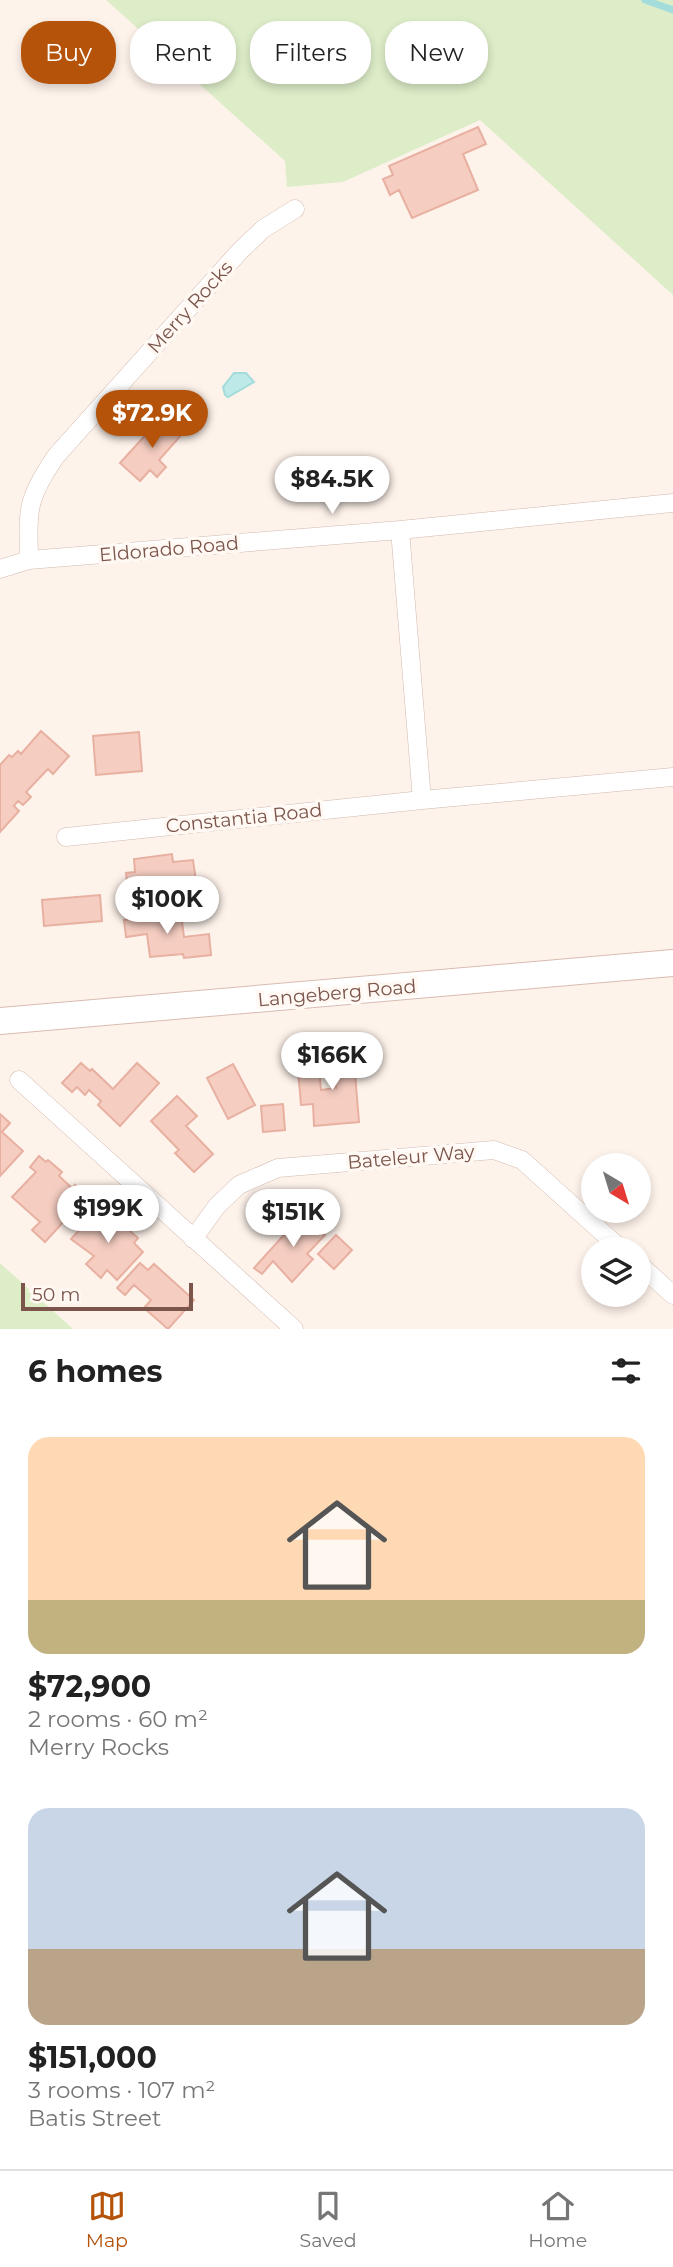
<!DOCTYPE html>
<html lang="en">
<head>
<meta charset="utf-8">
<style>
  :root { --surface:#fff; --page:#f2f2f2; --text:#222; --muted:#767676; --line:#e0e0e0; --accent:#b45309 }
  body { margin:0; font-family:Montserrat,sans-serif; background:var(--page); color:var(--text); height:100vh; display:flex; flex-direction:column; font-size:26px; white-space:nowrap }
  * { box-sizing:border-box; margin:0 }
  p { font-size:23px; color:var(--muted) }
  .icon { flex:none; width:38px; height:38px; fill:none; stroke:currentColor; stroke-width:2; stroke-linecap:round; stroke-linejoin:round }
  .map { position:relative; height:1329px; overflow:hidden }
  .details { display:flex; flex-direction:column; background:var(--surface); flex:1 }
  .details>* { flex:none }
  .top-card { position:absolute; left:21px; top:21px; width:632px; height:63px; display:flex; gap:14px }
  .needle { width:46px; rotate:142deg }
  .controls { position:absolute; left:581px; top:1153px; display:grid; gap:14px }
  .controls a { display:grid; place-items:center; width:70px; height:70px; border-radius:50%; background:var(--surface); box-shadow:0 4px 10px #0003; font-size:35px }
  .scale { position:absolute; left:21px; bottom:18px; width:172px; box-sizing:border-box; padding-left:7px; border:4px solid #7b554b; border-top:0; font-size:19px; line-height:24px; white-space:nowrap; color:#7b554b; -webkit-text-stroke:5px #fff8f3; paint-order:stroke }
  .price { position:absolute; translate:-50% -60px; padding:0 16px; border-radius:24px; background:#fff; color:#222; font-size:23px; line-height:46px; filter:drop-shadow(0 2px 4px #0008) }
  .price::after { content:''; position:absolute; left:50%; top:42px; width:21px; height:16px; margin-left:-10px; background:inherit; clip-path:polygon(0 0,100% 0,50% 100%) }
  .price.selected { background:var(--accent); color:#fff }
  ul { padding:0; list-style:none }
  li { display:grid; align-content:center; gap:14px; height:371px; padding:0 28px }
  li span { display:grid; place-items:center; height:217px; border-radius:21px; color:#555 }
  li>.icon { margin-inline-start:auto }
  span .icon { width:126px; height:126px; fill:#fffc; stroke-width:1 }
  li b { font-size:30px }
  h2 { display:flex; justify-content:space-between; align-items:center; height:84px; padding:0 28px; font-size:30px }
  .chip { padding:0 24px; border-radius:28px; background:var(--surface); box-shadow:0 4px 10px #0003; font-size:24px; line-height:63px }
  .chip.selected { background:var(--accent); color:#fff }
  .tab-bar { display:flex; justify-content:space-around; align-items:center; height:98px; border-top:2px solid var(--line); background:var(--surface); font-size:19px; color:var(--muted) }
  .tab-bar a { display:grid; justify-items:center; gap:4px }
  .tab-bar .selected { color:var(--accent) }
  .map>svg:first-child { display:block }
  .green { fill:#ddedc8 }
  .water { fill:#bde9e8; stroke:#a3dcdb; stroke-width:2 }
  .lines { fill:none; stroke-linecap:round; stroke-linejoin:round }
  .stream { stroke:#a3dcdb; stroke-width:7 }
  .building { fill:#f5cdc1; stroke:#e8b0a1; stroke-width:2 }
  .street-casing { stroke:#d2b9af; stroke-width:19 }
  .secondary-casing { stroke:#d9bcb1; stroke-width:28 }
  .street { stroke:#fff; stroke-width:18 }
  .secondary { stroke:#fff; stroke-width:26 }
  .labels { text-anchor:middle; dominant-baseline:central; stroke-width:7; stroke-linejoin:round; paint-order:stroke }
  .street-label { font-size:19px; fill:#7b554b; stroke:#fff8f3 }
</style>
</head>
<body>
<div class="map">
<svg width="673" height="1329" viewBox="0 0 673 1329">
  <rect width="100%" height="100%" fill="#fef3eb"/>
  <path class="green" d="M106 0H673V295L480 120 343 182 287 187 285 161Z
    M0 1263 73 1329H0Z"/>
  <path class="water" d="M234 373H246L254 382 228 397 225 395 223 387Z"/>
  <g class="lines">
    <path class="stream" d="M645 0 673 10"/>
  </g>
  <path class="building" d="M478 127 486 144 463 154 478 190 412 218 399 190 390 195 383 179 393 175 389 166Z
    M163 416 183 433 159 460 166 467 157 477 150 470 140 481 120 463Z
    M41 731 69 756 53 774 48 769 26 792 31 797 23 805 18 801 14 806 19 811 0 832V765L9 755 12 757 18 751 21 754Z
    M139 732 142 771 96 775 93 736Z
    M172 854 173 862 193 860 196 881 155 886 157 906 137 908 136 893 128 894 126 873 135 872 134 859Z
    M100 895 102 921 44 926 42 900Z
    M145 912V917L181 914 184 937 209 934 211 955 184 958 183 954 150 957 147 934 126 937 124 920 133 919V913Z
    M353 1049 359 1122 314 1126 313 1104 301 1105 298 1069 319 1068 321 1090 336 1088 333 1051Z
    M81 1063 90 1071 92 1069 113 1089 137 1063 159 1083 120 1126 98 1105 101 1101 89 1090 85 1095 77 1087 72 1092 62 1083Z
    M233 1064 255 1105 228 1119 207 1078Z
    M177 1096 197 1116 186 1126 213 1154 194 1172 175 1153 179 1150 151 1121Z
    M283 1104 285 1130 263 1132 261 1106Z
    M0 1114 10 1123 2 1132 23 1151 0 1176Z
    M39 1156 46 1162 48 1160 62 1172 59 1176 73 1189 75 1185 87 1196 45 1242 32 1230 40 1222 12 1197 36 1172 30 1167Z
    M98 1209 109 1219 112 1215 138 1238 134 1243 143 1252 117 1280 107 1270 101 1278 86 1264 94 1256 71 1239Z
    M302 1215 325 1235 307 1254 313 1259 292 1282 273 1261 262 1274 254 1268Z
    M336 1235 352 1250 334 1269 318 1254Z
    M140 1263 148 1270 154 1264 194 1300 168 1329 144 1308 151 1300 134 1285 125 1295 117 1288Z"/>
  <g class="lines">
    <g class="street-casing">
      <path id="street" d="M400 530 422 800
        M29 560C28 509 26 500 56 456L240 251 263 229 295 209
        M0 569 29 560 400 530 673 503
        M66 837 422 800 673 777
        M19 1080 294 1329
        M193 1239 217 1206 239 1185 278 1168 494 1150 522 1160 622 1250
        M639 1264 673 1295"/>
    </g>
    <g class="secondary-casing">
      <path id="secondary" d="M0 1021 673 963"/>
    </g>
    <use href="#street" class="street"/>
    <use href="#secondary" class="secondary"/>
  </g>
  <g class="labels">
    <g class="street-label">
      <text transform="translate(190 307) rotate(-48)">Merry Rocks</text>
      <text transform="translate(169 549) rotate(-5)">Eldorado Road</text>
      <text transform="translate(244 818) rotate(-6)">Constantia Road</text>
      <text transform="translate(337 993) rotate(-5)">Langeberg Road</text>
      <text transform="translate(411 1157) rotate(-5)">Bateleur Way</text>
    </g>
  </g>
</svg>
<div class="controls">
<a><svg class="needle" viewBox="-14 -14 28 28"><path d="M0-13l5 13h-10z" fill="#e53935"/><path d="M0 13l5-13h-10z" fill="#767676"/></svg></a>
<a><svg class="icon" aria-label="layers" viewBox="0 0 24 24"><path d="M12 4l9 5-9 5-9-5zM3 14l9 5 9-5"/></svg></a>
</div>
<div class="scale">50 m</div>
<b class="price selected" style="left:152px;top:450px">$72.9K</b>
<b class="price" style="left:332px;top:516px">$84.5K</b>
<b class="price" style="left:167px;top:936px">$100K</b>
<b class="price" style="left:332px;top:1092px">$166K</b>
<b class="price" style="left:108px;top:1245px">$199K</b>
<b class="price" style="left:293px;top:1249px">$151K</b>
<div class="top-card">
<a class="chip selected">Buy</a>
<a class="chip">Rent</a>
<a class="chip">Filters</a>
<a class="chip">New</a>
</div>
</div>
<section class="details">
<h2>6 homes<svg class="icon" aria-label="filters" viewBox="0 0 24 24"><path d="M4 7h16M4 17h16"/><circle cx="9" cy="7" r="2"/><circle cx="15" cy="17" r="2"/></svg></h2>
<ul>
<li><span style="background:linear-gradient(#ffd9b3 75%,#c2b280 0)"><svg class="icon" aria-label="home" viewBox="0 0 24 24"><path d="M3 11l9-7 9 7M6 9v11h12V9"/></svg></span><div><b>$72,900</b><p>2 rooms · 60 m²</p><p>Merry Rocks</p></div></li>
<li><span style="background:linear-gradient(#c9d6e8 65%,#b9a48a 0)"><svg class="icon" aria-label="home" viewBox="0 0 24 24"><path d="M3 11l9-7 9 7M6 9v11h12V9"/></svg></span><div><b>$151,000</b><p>3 rooms · 107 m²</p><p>Batis Street</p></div></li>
</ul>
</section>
<nav class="tab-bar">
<a class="selected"><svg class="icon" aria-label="map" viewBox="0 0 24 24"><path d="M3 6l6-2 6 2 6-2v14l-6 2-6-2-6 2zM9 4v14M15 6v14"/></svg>Map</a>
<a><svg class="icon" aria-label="saved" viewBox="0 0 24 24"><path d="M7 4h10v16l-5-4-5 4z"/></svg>Saved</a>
<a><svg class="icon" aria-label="home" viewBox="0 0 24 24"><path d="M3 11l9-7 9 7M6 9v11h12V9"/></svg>Home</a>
</nav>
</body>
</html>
